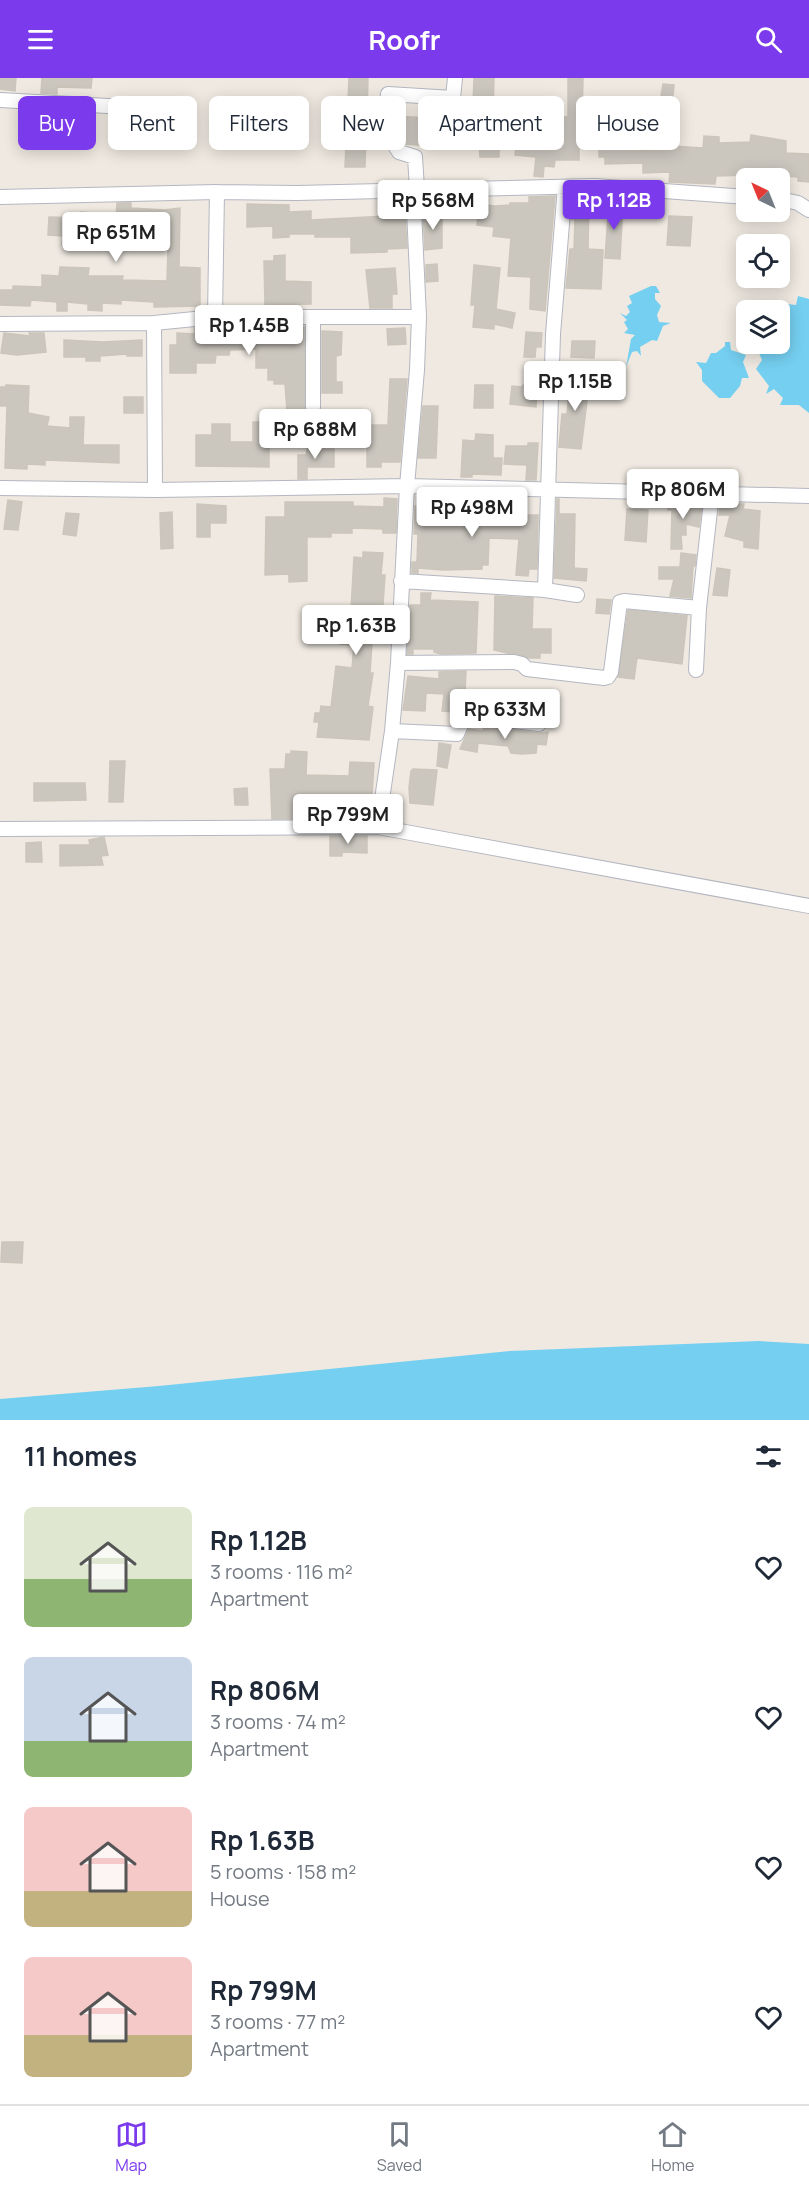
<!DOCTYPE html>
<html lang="en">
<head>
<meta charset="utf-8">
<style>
  :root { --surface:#fff; --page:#f2f2f3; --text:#1f2937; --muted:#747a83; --line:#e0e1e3; --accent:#7c3aed }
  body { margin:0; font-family:Manrope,sans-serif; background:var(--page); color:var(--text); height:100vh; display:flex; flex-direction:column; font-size:22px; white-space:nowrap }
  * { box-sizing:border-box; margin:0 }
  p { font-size:20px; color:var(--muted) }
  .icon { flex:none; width:33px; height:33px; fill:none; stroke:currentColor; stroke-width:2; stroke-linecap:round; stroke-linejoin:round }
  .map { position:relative; height:1342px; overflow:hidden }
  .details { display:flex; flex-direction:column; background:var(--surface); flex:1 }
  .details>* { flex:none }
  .top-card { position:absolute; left:18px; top:18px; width:774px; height:54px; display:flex; gap:12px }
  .needle { width:39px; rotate:317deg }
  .buttons { position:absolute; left:736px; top:90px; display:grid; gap:12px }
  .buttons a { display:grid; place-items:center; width:54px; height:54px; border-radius:9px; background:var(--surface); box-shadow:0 3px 15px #0003; font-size:30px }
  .price { position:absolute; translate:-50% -51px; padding:0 14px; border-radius:6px; background:#fff; color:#222; font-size:20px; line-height:39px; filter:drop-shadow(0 2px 3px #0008) }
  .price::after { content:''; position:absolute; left:50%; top:36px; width:18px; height:14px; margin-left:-9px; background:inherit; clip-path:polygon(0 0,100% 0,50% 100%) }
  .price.active { background:var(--accent); color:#fff }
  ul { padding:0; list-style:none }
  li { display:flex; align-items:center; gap:18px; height:150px; padding:0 24px }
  li span { display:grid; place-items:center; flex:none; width:168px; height:120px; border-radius:9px; color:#555 }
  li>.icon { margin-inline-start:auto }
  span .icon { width:72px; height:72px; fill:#fffc; stroke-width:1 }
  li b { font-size:26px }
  h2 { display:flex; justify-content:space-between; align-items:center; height:72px; padding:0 24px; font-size:26px }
  .tag { padding:0 21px; border-radius:9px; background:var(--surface); box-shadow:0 3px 15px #0003; font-size:21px; line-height:54px }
  .tag.active { background:var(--accent); color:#fff }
  header { display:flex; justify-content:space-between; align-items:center; height:78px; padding:0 24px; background:var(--accent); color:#fff; font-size:27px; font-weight:700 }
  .menu { display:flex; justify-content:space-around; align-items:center; height:84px; border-top:2px solid var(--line); background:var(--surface); font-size:16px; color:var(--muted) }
  .menu a { display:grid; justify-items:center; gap:3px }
  .menu .active { color:var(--accent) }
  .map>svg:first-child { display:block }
  .water { fill:#75cff0 }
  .building { fill:#cbc7bf; stroke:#cbc5ba; stroke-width:1.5 }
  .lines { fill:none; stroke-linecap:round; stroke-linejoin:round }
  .minor-casing { stroke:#b4b7c1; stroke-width:16 }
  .minor { stroke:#fff; stroke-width:14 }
</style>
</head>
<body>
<header><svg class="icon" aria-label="menu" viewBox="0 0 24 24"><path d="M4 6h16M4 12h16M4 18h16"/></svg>Roofr<svg class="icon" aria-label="search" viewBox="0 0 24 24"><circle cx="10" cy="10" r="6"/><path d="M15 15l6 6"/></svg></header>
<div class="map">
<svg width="809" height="1342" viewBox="0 0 809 1342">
  <rect width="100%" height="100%" fill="#efe9e1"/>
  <path class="water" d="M651 208H656L660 215H655V221L661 228 657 237 659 244 671 245 663 248 657 263 652 262 640 269 641 278 637 273 632 274 626 289 631 261 635 257 624 255 628 251 624 244 627 242 620 235 626 238 630 234 627 228 632 225 629 218Z
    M798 218 809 221V335L799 327H780L783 320 774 311 766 316 769 308 756 291 762 282 755 266 763 267 764 266H780V232L787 226 796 227Z
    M725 264H730L731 272 746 277 743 284 749 300H742L740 308 730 320H719L702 303V292L696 284 706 285 711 275H716L725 268Z
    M759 1263 809 1266V1342H0V1321L159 1308 510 1273Z"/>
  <path class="building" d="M0 0H16L15 13 0 11Z
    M42 0H92L91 10 57 9V16L41 15Z
    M349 0H368L367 38H373L372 56H366L365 89H345Z
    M474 0H494L493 31 473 30Z
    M568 0H583L582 39H586V55L579 56V82H555L554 89 544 88 543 99 534 98 536 79 515 77 520 37 536 38 533 58 560 60 559 39H568Z
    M663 6 674 7 671 37 658 36Z
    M395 38 444 41 442 69 405 66 396 50Z
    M499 49V79H480L479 63 464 71 456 55 467 50Z
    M751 57 786 63V75L809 76V104L798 103V99L763 97V100H748V97L716 98 715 106 669 104 670 94 643 95V85L605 86V79H599V61H628V73L672 72V68L703 70 704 58 719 59V65L750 64Z
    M555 118 545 233 530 231 531 199 508 198 511 160 493 158 494 149 477 147 479 126 495 128 510 127V125H529V119Z
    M609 124 623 125 620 181 605 180Z
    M117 125H131V130L164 132 180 130 179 189 200 190V228L154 229V224L121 222V226L102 225V233L88 232V226L67 224V233H57V224L31 222 30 228 0 227V212H13V208L42 209V197L59 198 60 189 89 190 88 198H123L122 202 167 203 168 171 133 169 134 161 111 159 110 165 90 164V168L62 167 63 158 48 157 49 139 80 140 81 134 92 135V138L116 140Z
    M573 125H589L588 171 603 172 601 211 566 210 570 171H574L575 141H571Z
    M247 126 289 127V134L311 133V142L405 137 407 170 387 171V174L351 175V159H315V156H289V159L273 160V148L247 149Z
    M423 136H442V170L425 172Z
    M669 138 692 139 690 168 667 167Z
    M285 177V203L311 204V226L265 227 264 183H274V178Z
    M437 186 438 203 426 204V187Z
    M474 187 500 190 496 231 515 235 512 250 494 246V251L473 249 475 227H471Z
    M395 190 397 216H392V230H370L366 192Z
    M202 249 216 250V253L230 254V256H258V253L304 249 305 332H287L285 306H274V302H268V290H256V271L230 272 229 277H216L215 285H196V295H170V267H177V255L195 256V250Z
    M405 250 406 266 388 267 387 251Z
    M322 253 342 254 341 277 336 278V304H342V315H322Z
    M526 254 542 255 541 269H536L535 279H524Z
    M4 255 30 258 29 255H44L46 274 17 277 1 275Z
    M64 262 103 264 142 262V278H127V276L100 278V283H86V279H64Z
    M572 263H595L594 280 571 279Z
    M567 297 590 299 581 371 559 369 562 336H567L569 314H565Z
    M390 301H407L400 384H381V389H367V347H388Z
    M6 307 29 308 28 335 49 339 47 348 70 350V339H84L83 367H119V385L45 382V387L27 386V391L5 390 7 328H0V309H6Z
    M475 307H493V330H474Z
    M523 307 537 308 536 329 510 326 512 308 523 309Z
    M124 319H143V335H124Z
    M423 328H438L436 380H418Z
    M253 344H264V357H269V389L196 388V357H212V346H230V364H253Z
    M476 356 493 357V380H502L501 397 472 396V399H461L463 362 475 363Z
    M309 365H319V371H334V389H307V401H298V377H306Z
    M528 365H538L536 402H526L527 387 504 386 506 368H528Z
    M384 420 397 421 396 455H383V451L352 450V455H331V459H307V503L289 504V496L265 497 266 439H285V424H353V428L384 429Z
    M490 420H503L504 437H538L537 491H529L528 498 516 497 519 461 489 460 488 487H482V491L443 492 418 490V495H412V484H417L418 456H414L415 428 453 427V442H474V430H490Z
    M557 421H559V436H575L574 490 587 491 586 503 554 500Z
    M8 422 22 424 18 452 4 451Z
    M668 423 702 426 699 449 686 446V457H681L682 471H671L672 432H668Z
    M197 426 226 428V445H210V459H197Z
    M729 426H744L743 431 760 433 758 471 744 469V463L725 458 730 437H719L720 428H729Z
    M627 431 648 432 646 464 625 462Z
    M172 434 173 470 161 471 160 435Z
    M66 435 79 436 76 458 63 456Z
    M363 474 383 475 381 497H385L382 542 378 541 377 550H373L370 595H373L368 628 373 629 369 662 317 659 319 644H314L315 635H320L321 628 331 629 336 588 352 590 354 567 340 566 342 551H344L345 532H351L354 479 363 480Z
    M681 475 696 477 695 488H693L691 520 670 518 674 501H659V489H680Z
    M717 490 730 492 727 518 713 517Z
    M421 515H431L430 522 478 524 476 575 441 576 434 574V571H413V576H407L410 527H421Z
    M495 518 533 520 532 551H551V575H540V580H529L494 572Z
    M597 521 611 522 609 536 596 535Z
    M628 532 687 538 682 586 637 580 634 601 618 599Z
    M466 593 465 614 456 613 454 634 442 633 444 616 426 615 425 633 403 632 408 598 439 601V594Z
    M484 648 538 655 548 654 546 667 537 666 536 675 522 676 511 675 508 668 478 665 477 674 460 671 469 651 483 653Z
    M439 665 451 667 447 690 437 688Z
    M291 673 307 674 306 697 349 698 350 684 374 685 372 717H364V719L339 718 337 740 272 741 270 691H285L286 676H291Z
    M110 683H125L123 724H109Z
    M413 691 437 692 433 727 410 725 409 710 411 693Z
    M34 705H85L86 722 34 723Z
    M247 710 248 727H235L234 711Z
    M330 758H367V775L342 774V778H330Z
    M104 759 108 777 101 778 103 787 60 788V767H90L89 762Z
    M41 764 42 784H26V765Z
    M2 1164H23L22 1185 1 1184Z"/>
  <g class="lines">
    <g class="minor-casing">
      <path id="minor" d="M0 22 126 29
        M417 111 415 79 399 74C383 51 385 42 388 16L453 20 455 0
        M0 119 217 114 297 115 595 108 747 119
        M780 121 798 125 809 132
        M215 239 217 114
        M313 240V329
        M154 245 155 412
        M0 246 154 245 215 239H419
        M0 410 155 412 407 408 809 418
        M401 503 545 512 553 256 565 109
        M545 512 577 517
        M398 585 514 584 522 586 527 591 604 600 608 599 611 594 620 524 624 523 699 530
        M696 592 699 530 712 415
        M392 653 457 656 464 640 468 637 539 646
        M378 749 392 653 398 585 407 408 417 292 419 239 413 111
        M0 751 378 749 809 828"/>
    </g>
    <use href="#minor" class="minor"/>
  </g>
</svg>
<div class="buttons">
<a><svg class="needle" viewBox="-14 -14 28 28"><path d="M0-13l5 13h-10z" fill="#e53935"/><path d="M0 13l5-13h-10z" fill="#747a83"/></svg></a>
<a><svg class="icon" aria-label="locate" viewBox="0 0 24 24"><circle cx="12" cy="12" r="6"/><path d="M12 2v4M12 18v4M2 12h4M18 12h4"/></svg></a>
<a><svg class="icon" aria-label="layers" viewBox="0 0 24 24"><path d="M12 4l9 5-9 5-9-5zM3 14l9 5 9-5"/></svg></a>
</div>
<b class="price" style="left:433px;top:153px">Rp 568M</b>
<b class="price active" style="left:614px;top:153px">Rp 1.12B</b>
<b class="price" style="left:116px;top:185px">Rp 651M</b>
<b class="price" style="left:249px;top:278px">Rp 1.45B</b>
<b class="price" style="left:575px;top:334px">Rp 1.15B</b>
<b class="price" style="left:315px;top:382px">Rp 688M</b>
<b class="price" style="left:683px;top:442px">Rp 806M</b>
<b class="price" style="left:472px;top:460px">Rp 498M</b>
<b class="price" style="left:356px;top:578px">Rp 1.63B</b>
<b class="price" style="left:505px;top:662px">Rp 633M</b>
<b class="price" style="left:348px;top:767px">Rp 799M</b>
<div class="top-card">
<a class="tag active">Buy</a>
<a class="tag">Rent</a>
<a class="tag">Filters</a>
<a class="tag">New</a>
<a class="tag">Apartment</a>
<a class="tag">House</a>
</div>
</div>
<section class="details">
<h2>11 homes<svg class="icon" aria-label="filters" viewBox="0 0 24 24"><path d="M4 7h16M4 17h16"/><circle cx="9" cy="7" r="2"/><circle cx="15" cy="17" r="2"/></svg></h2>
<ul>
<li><span style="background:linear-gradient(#dfe7d0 60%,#8fb573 0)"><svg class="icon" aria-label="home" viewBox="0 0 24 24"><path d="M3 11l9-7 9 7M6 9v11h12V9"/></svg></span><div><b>Rp 1.12B</b><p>3 rooms · 116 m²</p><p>Apartment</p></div><svg class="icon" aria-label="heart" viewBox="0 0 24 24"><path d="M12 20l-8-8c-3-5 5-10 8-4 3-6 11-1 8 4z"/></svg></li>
<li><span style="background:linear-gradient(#c9d6e8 70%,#8fb573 0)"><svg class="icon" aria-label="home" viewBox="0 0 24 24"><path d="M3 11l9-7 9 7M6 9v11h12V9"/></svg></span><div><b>Rp 806M</b><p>3 rooms · 74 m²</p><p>Apartment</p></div><svg class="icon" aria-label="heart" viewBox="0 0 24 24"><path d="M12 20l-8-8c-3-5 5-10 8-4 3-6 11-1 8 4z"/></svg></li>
<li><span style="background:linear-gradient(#f6c9c9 70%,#c2b280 0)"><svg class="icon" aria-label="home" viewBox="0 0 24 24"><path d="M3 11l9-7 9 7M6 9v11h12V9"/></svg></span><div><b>Rp 1.63B</b><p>5 rooms · 158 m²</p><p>House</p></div><svg class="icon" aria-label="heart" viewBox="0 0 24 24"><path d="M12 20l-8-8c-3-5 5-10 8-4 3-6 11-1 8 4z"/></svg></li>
<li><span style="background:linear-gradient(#f6c9c9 65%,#c2b280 0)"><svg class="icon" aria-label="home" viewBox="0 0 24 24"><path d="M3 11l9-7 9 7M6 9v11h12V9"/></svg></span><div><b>Rp 799M</b><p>3 rooms · 77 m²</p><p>Apartment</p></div><svg class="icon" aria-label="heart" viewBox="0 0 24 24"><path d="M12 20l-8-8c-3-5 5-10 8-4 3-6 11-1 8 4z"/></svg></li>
</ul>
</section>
<nav class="menu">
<a class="active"><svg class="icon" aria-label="map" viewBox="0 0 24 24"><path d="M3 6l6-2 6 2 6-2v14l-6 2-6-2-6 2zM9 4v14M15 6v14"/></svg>Map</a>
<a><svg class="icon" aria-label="saved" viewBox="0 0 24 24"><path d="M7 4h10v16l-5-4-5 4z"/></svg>Saved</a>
<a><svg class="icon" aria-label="home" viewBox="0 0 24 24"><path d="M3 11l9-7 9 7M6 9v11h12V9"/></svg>Home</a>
</nav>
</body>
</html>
